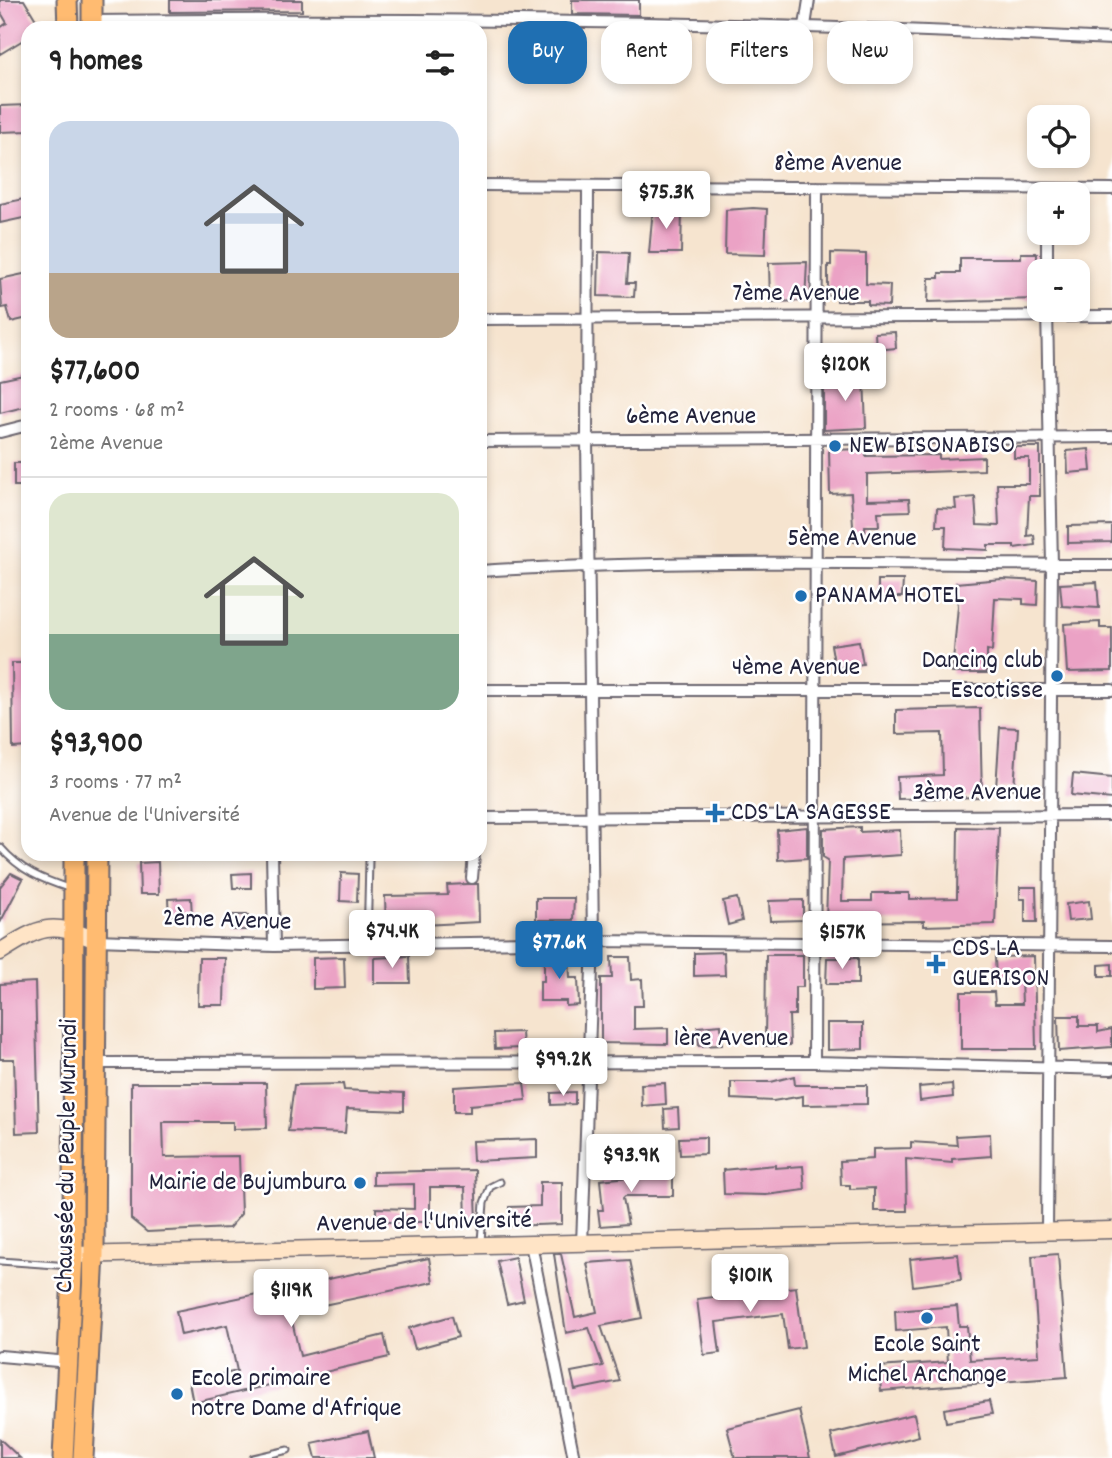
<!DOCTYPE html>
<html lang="en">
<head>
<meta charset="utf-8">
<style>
  :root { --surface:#fff; --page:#f2f2f2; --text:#222; --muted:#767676; --line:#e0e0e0; --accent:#1f6fb2 }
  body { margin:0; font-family:Dekko,sans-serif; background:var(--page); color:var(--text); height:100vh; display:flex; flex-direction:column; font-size:26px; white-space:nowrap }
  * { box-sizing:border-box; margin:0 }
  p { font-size:23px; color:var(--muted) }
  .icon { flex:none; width:38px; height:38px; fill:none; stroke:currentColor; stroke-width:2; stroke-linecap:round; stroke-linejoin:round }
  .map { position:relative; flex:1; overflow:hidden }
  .panel { position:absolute; left:21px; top:21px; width:466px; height:840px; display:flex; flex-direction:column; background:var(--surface); border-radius:21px; box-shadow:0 4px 10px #0003 }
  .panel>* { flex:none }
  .hud { position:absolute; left:508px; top:21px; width:499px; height:63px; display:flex; gap:14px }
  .controls { position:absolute; left:1027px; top:105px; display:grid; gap:14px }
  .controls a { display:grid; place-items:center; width:63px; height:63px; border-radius:14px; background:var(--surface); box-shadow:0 4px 10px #0003; font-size:35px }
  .price { position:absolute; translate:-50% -60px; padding:0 16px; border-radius:7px; background:#fff; color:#222; font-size:23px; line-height:46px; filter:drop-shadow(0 2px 4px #0008) }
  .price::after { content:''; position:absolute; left:50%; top:42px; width:21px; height:16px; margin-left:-10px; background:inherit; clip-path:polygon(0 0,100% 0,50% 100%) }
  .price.current { background:var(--accent); color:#fff }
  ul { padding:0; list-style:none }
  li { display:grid; align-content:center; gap:14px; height:371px; padding:0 28px }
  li+li { border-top:2px solid var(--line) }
  li span { display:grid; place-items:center; height:217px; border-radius:21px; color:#555 }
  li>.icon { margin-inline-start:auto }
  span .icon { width:126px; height:126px; fill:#fffc; stroke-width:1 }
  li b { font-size:30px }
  h2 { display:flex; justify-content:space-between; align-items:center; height:84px; padding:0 28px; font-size:30px }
  .chip { padding:0 24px; border-radius:21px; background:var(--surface); box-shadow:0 4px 10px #0003; font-size:24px; line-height:63px }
  .chip.current { background:var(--accent); color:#fff }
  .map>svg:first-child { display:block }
  .building { fill:#eba2c5 }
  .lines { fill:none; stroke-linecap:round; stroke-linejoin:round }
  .lane-casing { stroke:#6c666f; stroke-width:9 }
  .street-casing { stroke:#6c666f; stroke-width:14 }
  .secondary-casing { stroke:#6c666f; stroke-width:19 }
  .highway-casing { stroke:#6c666f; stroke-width:23 }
  .lane { stroke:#fff; stroke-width:5 }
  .street { stroke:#fff; stroke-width:10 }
  .secondary { stroke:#ffe4c6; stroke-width:16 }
  .highway { stroke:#ffbb71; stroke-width:19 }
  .poi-dot { fill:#1f6fb2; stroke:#fff; stroke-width:2.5 }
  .labels { text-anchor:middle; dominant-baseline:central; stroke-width:5; stroke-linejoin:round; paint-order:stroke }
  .street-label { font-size:26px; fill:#22223b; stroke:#fff }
  .poi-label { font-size:26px; fill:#22223b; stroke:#fff; text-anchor:start }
</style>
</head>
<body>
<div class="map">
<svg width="1112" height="1458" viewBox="0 0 1112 1458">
  <rect width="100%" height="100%" fill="#fff"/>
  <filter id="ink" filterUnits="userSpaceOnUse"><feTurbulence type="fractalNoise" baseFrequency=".0143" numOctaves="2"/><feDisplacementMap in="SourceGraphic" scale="14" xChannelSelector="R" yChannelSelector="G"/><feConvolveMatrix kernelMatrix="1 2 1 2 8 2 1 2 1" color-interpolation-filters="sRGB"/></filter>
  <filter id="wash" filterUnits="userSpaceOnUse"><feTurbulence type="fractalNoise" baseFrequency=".00686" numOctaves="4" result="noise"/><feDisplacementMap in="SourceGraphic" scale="28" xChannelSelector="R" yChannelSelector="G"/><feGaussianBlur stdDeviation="1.57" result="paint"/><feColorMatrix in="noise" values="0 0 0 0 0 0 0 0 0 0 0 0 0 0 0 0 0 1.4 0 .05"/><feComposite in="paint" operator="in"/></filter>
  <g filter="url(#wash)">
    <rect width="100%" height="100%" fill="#f6e4cf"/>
    <g id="blocks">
      <path class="building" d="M0 0H24L41 28H28V37L0 54V28L7 23 0 11Z
        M170 0H302V11L170 12Z
        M572 0H639V15L572 14Z
        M28 105V131L0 132V106Z
        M28 198V217L0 223V204Z
        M653 208 682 210 681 253H649Z
        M753 208 767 209 765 255 725 254 726 210Z
        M599 252 629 253 627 283H635L634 297 598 296Z
        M831 253 866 254V284L890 285 889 306 868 305V301H837V296H828V265H831Z
        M1021 253H1037V299L928 302 929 278H939V273H960V258H1021Z
        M807 262 805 301 770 302 769 263Z
        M28 273V318L11 322 7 307 2 308 0 279Z
        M895 332 896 348 876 350 875 333Z
        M28 374V406L0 413V380Z
        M864 376 866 428 824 430V378Z
        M1014 447H1040V496H1029L1027 536 1034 535 1035 545 1014 548V545H988V550L945 548 946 526H936L937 508 956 509 955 499 975 497 977 525 999 526 997 484H1029V458H1014Z
        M866 449V456L939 455V459L984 457V470L867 474V500L909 499 910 511 878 512 879 526H865L866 541 854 542 851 493 830 494 829 450Z
        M1089 449 1091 471 1068 473 1067 451Z
        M14 463H28V486H14Z
        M1112 525V542L1068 543V526Z
        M1002 579 1038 581 1037 605 1023 604V599L995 598 992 651 987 650V673H952L958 606 956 583Z
        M878 580H903L902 597H878Z
        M1097 582 1099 608 1062 606 1060 584Z
        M1100 622V628H1112V671L1067 672 1064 624Z
        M859 641 863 664 835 668 831 645Z
        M12 663H28V747L13 748Z
        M980 708 982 797 898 799 897 777 943 775 942 733 896 734V710Z
        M1000 727 1018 728 1014 789 996 788Z
        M1073 774 1112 778V799L1071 795Z
        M807 827V858L778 860 777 830Z
        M860 827V832L900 830 901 855 843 859 842 901H872V893H909V899L957 898 958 827 999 828 995 924 924 926V921L826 922 828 860 823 857V829Z
        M158 862 159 894H140L139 863Z
        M11 873 23 879 0 923V887Z
        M251 873V888H233L232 874Z
        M341 873 358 874 357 902 340 901Z
        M467 884H478L479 922 386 927 385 896 448 895 447 885Z
        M1020 887H1036L1037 922H1025V899H1020Z
        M191 898 192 916H169L168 899Z
        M536 898H574L573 920H536Z
        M737 898 742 921 728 925 723 901Z
        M803 900V920L770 921 769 901Z
        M1089 901 1091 919 1068 921 1066 904Z
        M233 915H248L247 930H232Z
        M724 952 725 975 694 976V953Z
        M569 955 570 978H578L579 1005 566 1006V1001H540V981H544V956Z
        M766 955H803V987H795V1015H789L790 1045 765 1046Z
        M409 956 410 983H374V958Z
        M1034 956 1036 1049H961V992H994L995 1004H1022L1021 979 996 980 995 957Z
        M344 957 345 988 313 989V958Z
        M611 957H630L631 980 642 979 643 1006H634V1029L668 1028V1044L601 1043V978H612Z
        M199 958H225L224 1005H198Z
        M827 958H858V984H826Z
        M1112 964V976H1099V965Z
        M35 982 39 1132 16 1133 14 1059H0V984Z
        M1058 1016H1079V1026H1098V1032L1112 1029V1047L1059 1051Z
        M827 1023H863V1049L827 1050Z
        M721 1025 722 1045 699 1046 698 1027Z
        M522 1032 523 1048 495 1049 494 1033Z
        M794 1076 795 1085H867V1104L803 1105V1096L773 1101 731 1099V1082H771Z
        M131 1083H266L267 1128 233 1129V1122H163L164 1157 239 1156 241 1214 229 1228 147 1232 131 1219Z
        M524 1083 526 1100 470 1105V1112H454V1087Z
        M665 1083 666 1104 642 1106 641 1084Z
        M343 1084 344 1090 404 1093V1111L347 1109 345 1133 288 1131 294 1085Z
        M952 1084 953 1097 920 1101 919 1087Z
        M575 1092V1104L551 1105V1093Z
        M678 1108 679 1127 665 1128 664 1109Z
        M990 1134 991 1156 952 1159V1163L906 1159 907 1211H874V1188L850 1189V1185H841L840 1161 873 1159V1149L911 1148V1142L957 1145 956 1136Z
        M706 1137V1154L680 1155 679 1138Z
        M537 1139V1158L473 1161 472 1141Z
        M775 1165V1168L803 1166 805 1190 766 1195 724 1194 723 1170Z
        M475 1170 477 1221H466L465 1187H430V1222H376V1208L414 1209V1184L373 1185V1172Z
        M638 1173H673V1196H625L623 1198 628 1224 600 1226 598 1210H603L600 1180 638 1176Z
        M540 1182H562V1224L509 1226V1207L540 1206Z
        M554 1254H561L575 1317 597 1312 587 1263 630 1260 642 1318 601 1326 620 1381 575 1390 571 1372 603 1366 589 1328 566 1333Z
        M958 1254 961 1280 913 1286 910 1259Z
        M1058 1254 1067 1377 881 1391 879 1367 948 1362 946 1327 896 1331 895 1311 957 1306 959 1326H967L970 1360 1039 1356 1032 1256Z
        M515 1257 524 1300 507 1304 497 1261Z
        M429 1258 433 1282 290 1312 300 1356 384 1335 389 1357 193 1403 189 1382 237 1371 227 1325 181 1335 176 1311Z
        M796 1287 804 1347 788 1349 783 1314 716 1322 720 1353 704 1355 697 1299Z
        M452 1316 458 1337 415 1349 409 1328Z
        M989 1401 992 1414 946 1422 944 1409Z
        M799 1410 810 1458H735L727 1428Z
        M914 1414 919 1436 836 1457 831 1434Z
        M368 1431 374 1458H316L312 1443Z
        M0 1439 20 1458H0Z"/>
    </g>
  </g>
  <g filter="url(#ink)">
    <use href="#blocks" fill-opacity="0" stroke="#6c666f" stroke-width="2"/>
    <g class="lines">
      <g class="lane-casing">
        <path id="lane" d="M0 847C21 871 41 879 71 889
          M367 946 369 860
          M481 1241 484 1203 490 1187 500 1182
          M0 1261 70 1266
          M253 1458 288 1450"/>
      </g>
      <g class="street-casing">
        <path id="street" d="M92 21C432 17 772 22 1112 39
          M805 26 809 0
          M480 185 1112 189
          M1047 271V233
          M1047 310 1052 565 1047 1232
          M480 319 1112 316
          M0 432 28 425
          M480 441 1112 437
          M480 571C690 558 901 564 1112 565
          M480 690H1112
          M480 818 1112 815
          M272 854 274 946
          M472 878 474 854
          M96 940 274 946 593 941 1112 946
          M814 1062 817 187
          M97 1063 814 1062 1112 1069
          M531 1244 574 1458
          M582 1244 593 941 587 439 588 187
          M0 1356 69 1362"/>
      </g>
      <g class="secondary-casing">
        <path id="secondary" d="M0 952C41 926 50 921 96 940
          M73 1255 1112 1230"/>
      </g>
      <g class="highway-casing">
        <path id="highway" d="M67 0 68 28
          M92 0V28
          M63 1458 73 1255 74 854
          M83 1458 94 1255 97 854"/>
      </g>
      <use href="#lane" class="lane"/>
      <use href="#street" class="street"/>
      <use href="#secondary" class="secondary"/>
      <use href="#highway" class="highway"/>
    </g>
  </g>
  <g class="poi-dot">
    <circle cx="835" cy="446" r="7"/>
    <circle cx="801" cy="596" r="7"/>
    <circle cx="1057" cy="676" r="7"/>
    <path d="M711.5 802.5h7v7h7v7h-7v7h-7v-7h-7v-7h7z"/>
    <path d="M932.5 953.5h7v7h7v7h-7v7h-7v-7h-7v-7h7z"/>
    <circle cx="360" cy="1183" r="7"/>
    <circle cx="927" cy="1318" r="7"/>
    <circle cx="177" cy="1394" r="7"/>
  </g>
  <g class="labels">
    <g class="street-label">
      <text x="838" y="164">8ème Avenue</text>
      <text x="796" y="294">7ème Avenue</text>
      <text x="691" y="417">6ème Avenue</text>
      <text x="852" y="539">5ème Avenue</text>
      <text x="796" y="668">4ème Avenue</text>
      <text x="977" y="793">3ème Avenue</text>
      <text transform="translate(227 921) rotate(2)">2ème Avenue</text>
      <text x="731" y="1039">1ère Avenue</text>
      <text transform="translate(68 1156) rotate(-89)">Chaussée du Peuple Murundi</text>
      <text transform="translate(424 1223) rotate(-1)">Avenue de l'Université</text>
    </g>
    <g class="poi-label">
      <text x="849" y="446">NEW BISONABISO</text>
      <text x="815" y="596">PANAMA HOTEL</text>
      <text x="1043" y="661" text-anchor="end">Dancing club<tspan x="1043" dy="30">Escotisse</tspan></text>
      <text x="731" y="813">CDS LA SAGESSE</text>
      <text x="952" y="949">CDS LA<tspan x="952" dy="30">GUERISON</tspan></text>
      <text x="346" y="1183" text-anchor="end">Mairie de Bujumbura</text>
      <text x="927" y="1345" text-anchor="middle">Ecole Saint<tspan x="927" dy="30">Michel Archange</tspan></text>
      <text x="191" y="1379">Ecole primaire<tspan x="191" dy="30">notre Dame d'Afrique</tspan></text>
    </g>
  </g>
</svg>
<div class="controls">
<a><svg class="icon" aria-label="locate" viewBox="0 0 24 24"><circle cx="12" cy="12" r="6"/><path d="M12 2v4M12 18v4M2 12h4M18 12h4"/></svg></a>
<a>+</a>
<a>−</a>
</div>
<b class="price" style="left:666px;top:231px">$75.3K</b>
<b class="price" style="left:845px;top:403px">$120K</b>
<b class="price" style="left:392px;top:970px">$74.4K</b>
<b class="price" style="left:842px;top:971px">$157K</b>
<b class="price current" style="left:559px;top:981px">$77.6K</b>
<b class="price" style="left:563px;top:1098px">$99.2K</b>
<b class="price" style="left:631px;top:1194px">$93.9K</b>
<b class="price" style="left:750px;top:1314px">$101K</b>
<b class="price" style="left:291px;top:1329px">$119K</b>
<div class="hud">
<a class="chip current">Buy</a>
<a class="chip">Rent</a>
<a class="chip">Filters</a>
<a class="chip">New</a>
</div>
<section class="panel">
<h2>9 homes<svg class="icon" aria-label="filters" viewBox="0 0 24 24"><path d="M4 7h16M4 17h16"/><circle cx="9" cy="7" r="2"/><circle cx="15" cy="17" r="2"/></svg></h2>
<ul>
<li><span style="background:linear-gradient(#c9d6e8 70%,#b9a48a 0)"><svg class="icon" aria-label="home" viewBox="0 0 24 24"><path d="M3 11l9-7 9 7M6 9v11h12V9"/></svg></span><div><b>$77,600</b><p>2 rooms · 68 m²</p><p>2ème Avenue</p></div></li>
<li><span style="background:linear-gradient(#dfe7d0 65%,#7fa58c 0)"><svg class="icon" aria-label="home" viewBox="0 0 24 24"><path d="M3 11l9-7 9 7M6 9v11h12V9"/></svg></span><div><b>$93,900</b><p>3 rooms · 77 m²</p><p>Avenue de l'Université</p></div></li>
</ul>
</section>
</div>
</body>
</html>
